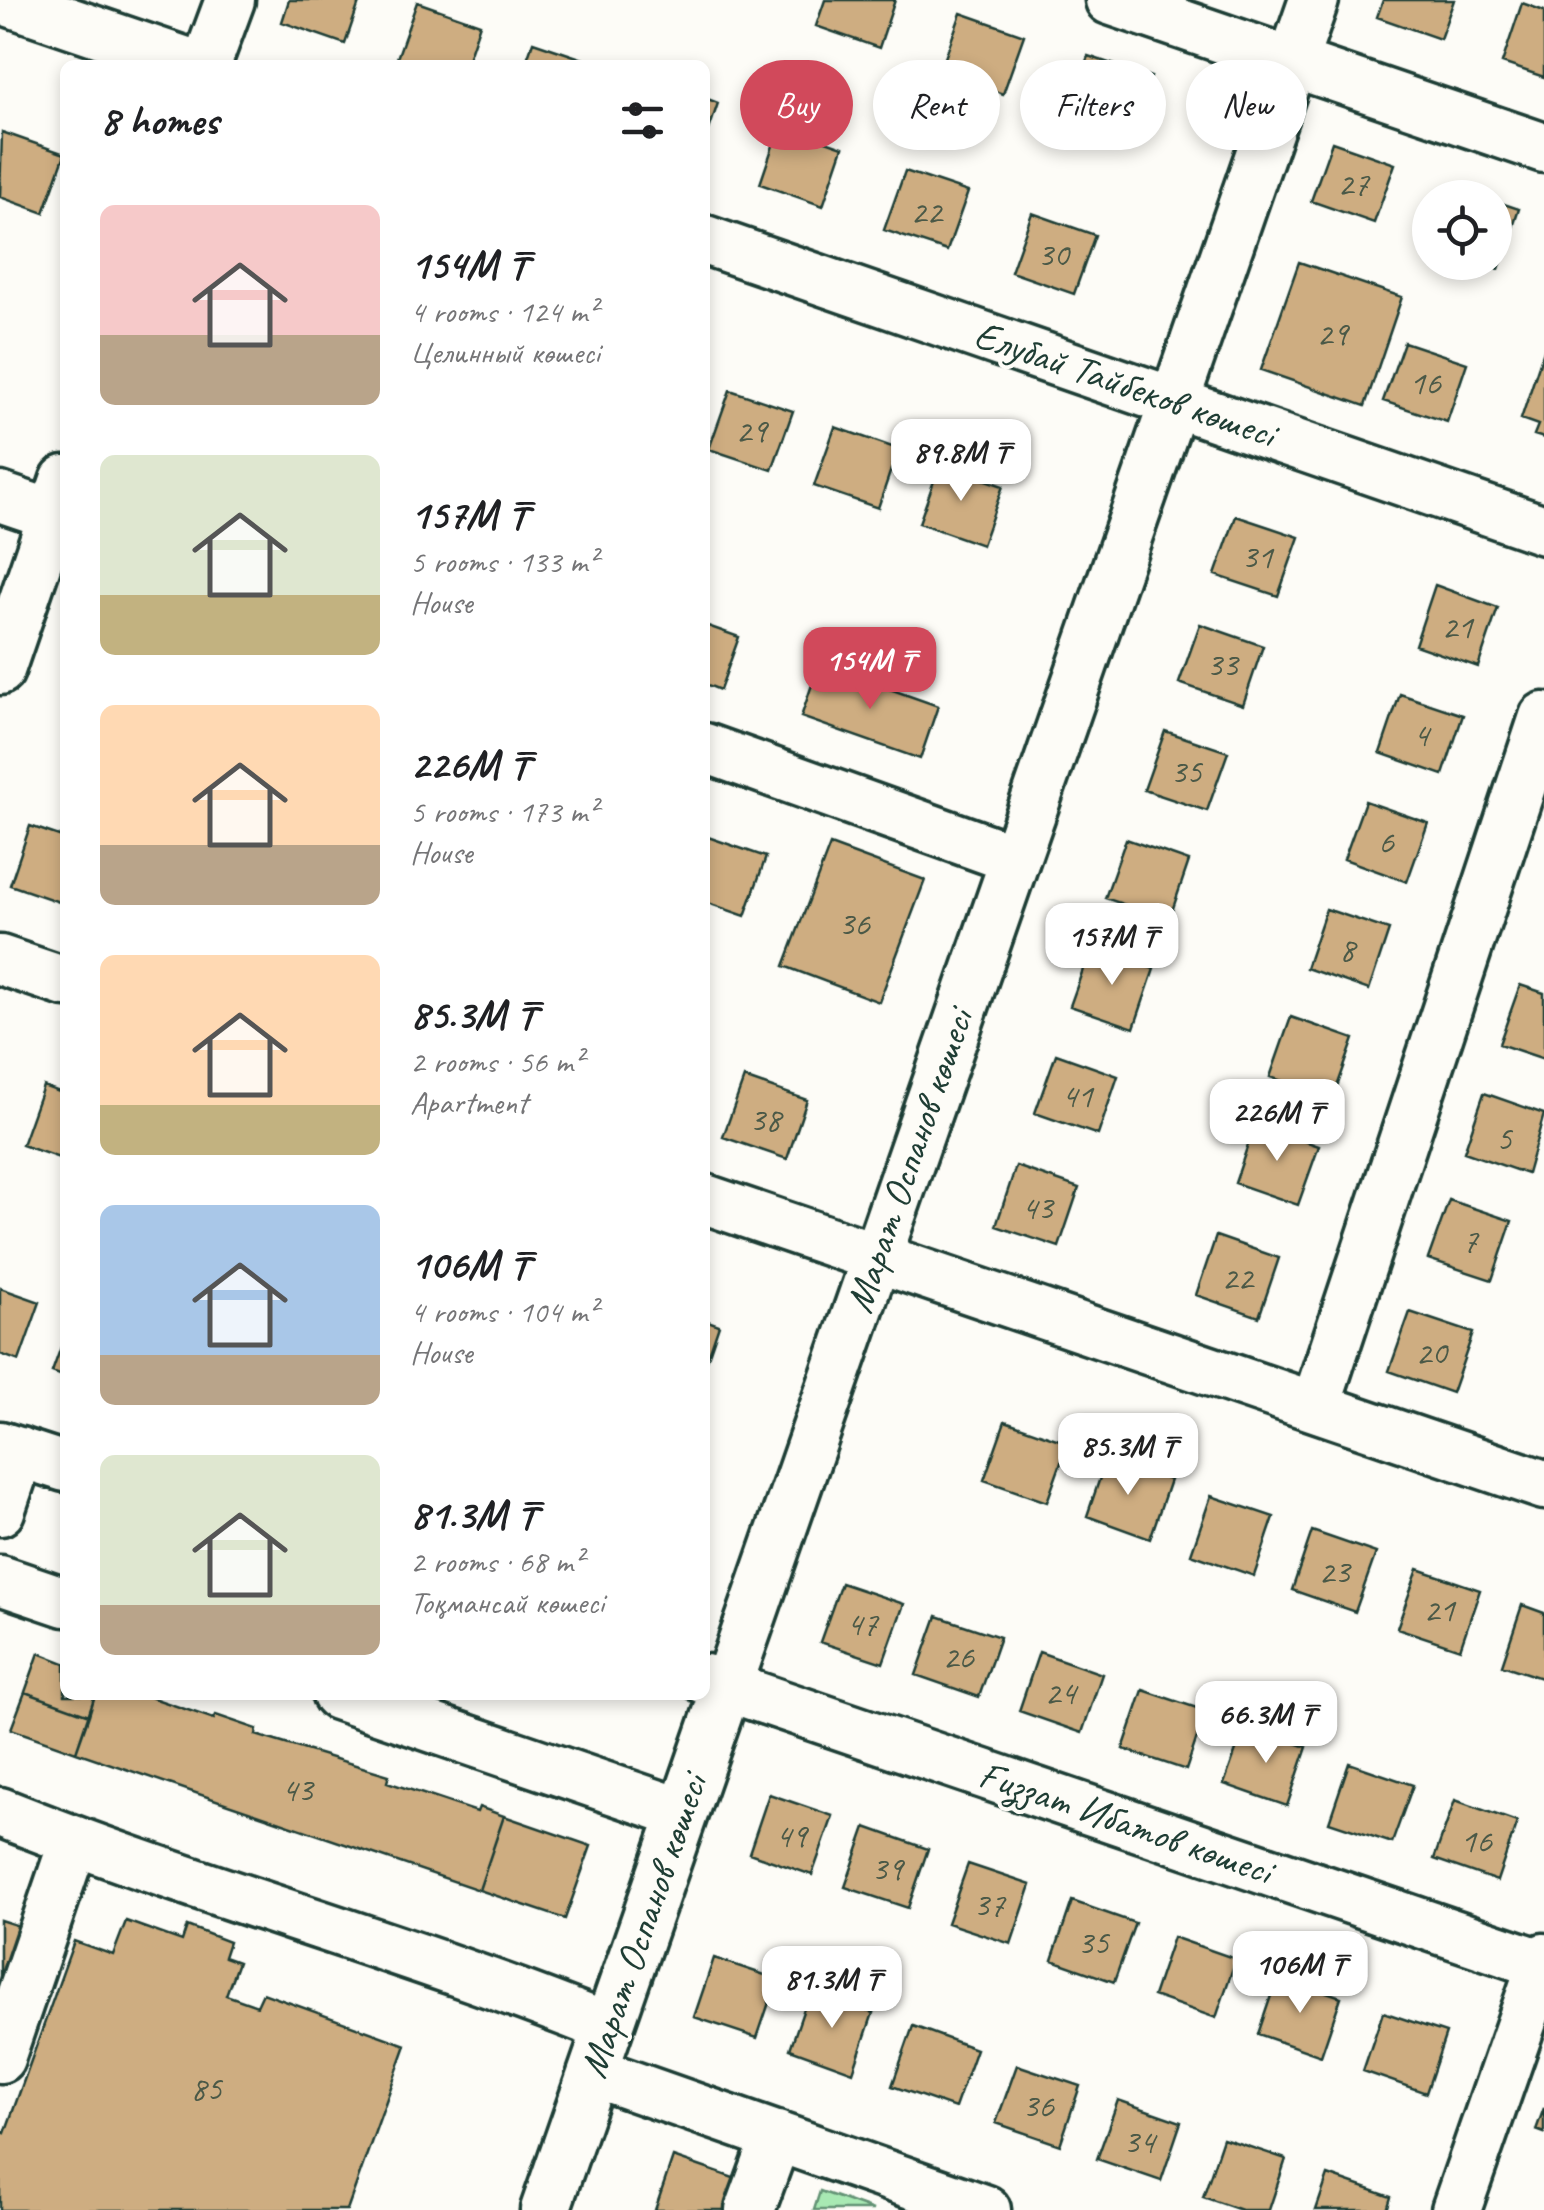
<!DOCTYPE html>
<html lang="en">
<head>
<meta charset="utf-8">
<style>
  :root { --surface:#fff; --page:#f2f2f2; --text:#202124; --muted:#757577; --accent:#d1495b }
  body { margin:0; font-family:Caveat,sans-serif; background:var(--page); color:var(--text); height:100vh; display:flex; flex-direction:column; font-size:38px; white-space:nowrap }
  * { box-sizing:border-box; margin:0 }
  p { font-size:32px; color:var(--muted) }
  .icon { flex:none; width:55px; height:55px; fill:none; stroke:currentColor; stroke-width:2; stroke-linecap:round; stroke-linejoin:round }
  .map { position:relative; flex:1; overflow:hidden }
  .side { position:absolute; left:60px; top:60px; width:650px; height:1640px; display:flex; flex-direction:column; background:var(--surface); border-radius:15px; box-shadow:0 5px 15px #0003 }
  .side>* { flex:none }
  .guide { position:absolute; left:740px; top:60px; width:652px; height:90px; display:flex; gap:20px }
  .fabs { position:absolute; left:1412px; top:180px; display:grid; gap:20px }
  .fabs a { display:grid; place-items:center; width:100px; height:100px; border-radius:50%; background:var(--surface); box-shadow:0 5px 15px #0003; font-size:50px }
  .price { position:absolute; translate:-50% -85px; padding:0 22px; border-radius:20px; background:#fff; color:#222; font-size:32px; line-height:65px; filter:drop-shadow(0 2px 5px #0008) }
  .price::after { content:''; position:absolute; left:50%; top:60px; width:30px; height:22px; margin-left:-15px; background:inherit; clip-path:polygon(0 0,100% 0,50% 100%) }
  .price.active { background:var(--accent); color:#fff }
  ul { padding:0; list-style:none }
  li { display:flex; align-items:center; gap:30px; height:250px; padding:0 40px }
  li span { display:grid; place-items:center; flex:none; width:280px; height:200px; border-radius:15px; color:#555 }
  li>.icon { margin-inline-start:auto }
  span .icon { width:120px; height:120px; fill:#fffc; stroke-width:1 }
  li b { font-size:42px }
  h2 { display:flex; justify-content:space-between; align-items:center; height:120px; padding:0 40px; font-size:42px }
  .tag { padding:0 35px; border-radius:45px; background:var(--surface); box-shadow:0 5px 15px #0003; font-size:35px; line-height:90px }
  .tag.active { background:var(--accent); color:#fff }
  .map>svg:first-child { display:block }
  .green { fill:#a8e9b3; stroke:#649374; stroke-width:2.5 }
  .building { fill:#cead81; stroke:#1f3d34; stroke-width:2.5 }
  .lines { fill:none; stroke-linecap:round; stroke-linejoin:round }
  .minor-casing { stroke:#1f3d34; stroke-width:55 }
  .minor { stroke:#fdfcf7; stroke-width:48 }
  .labels { text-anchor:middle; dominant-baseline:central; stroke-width:8; stroke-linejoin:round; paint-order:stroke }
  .number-label { font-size:35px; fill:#4b5947 }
  .street-label { font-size:40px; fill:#1f3d34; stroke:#fdfcf7 }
</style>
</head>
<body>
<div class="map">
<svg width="1544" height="2210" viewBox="0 0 1544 2210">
  <rect width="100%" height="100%" fill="#fdfcf7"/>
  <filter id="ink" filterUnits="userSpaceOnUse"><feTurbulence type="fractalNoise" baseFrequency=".01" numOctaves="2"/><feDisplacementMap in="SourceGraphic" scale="20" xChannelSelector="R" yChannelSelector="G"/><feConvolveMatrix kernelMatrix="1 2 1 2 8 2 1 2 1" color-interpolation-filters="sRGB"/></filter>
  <g filter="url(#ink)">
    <path class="green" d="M820 2191 873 2210H814Z"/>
    <path class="building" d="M289 0H360L345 44 282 22Z
      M825 0H895L879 48 816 26Z
      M1383 0H1454L1440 39 1377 17Z
      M417 2 480 24 466 65 396 61Z
      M1522 3 1544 11V77L1502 63Z
      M961 13 1024 35 1003 94 940 72Z
      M533 42 595 63V65H525Z
      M1088 56 1151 77 1130 136 1067 115Z
      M705 98 718 103 705 142Z
      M780 125 843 147 823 206 760 184Z
      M2 132 65 154 44 213 0 197Z
      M1332 142 1395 164 1374 223 1311 201Z
      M905 171 968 192 947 251 884 230Z
      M1456 187 1485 198H1453Z
      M1495 201 1519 209 1499 269 1481 262H1495Z
      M1032 213 1095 235 1074 294 1011 272Z
      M1299 262 1402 297 1365 406 1261 370Z
      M1404 342 1467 363 1447 422 1383 401Z
      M1544 350V438L1534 435 1538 425 1521 419Z
      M730 390 793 411 772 470 709 449Z
      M835 427 898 449 878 508 814 486Z
      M940 464 1003 486 982 545 919 523Z
      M1236 516 1299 537 1278 596 1215 575Z
      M1435 585 1498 608 1478 667 1415 645Z
      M1200 624 1263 646 1243 705 1179 683Z
      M705 625 739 637 720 690 705 684Z
      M819 664 938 706 920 759 801 717Z
      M1400 694 1463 715 1443 775 1380 753Z
      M1165 731 1228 752 1207 811 1144 790Z
      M1365 801 1428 823 1407 882 1344 859Z
      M30 826 65 838V904L10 885Z
      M705 836 766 857 745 916 705 902Z
      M1126 839 1189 861 1169 920 1105 898Z
      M830 845 925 880 879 1002 784 966Z
      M1326 909 1389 930 1369 990 1306 968Z
      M1091 947 1154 969 1134 1028 1070 1006Z
      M1520 985 1544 993V1059L1499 1044Z
      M1291 1017 1354 1039 1333 1098 1270 1077Z
      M1056 1054 1118 1076 1098 1135 1035 1113Z
      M744 1078 807 1100 787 1159 723 1137Z
      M43 1086 65 1094V1160L22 1145Z
      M1484 1093 1544 1114 1527 1174 1464 1152Z
      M1255 1124 1319 1146 1298 1205 1235 1183Z
      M1016 1166 1079 1188 1059 1247 996 1226Z
      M1449 1200 1512 1221 1492 1280 1428 1259Z
      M1216 1236 1279 1258 1259 1317 1196 1295Z
      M0 1288 40 1302 19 1361 0 1354Z
      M1410 1312 1473 1333 1452 1393 1389 1371Z
      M705 1320 719 1325 705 1366Z
      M65 1336V1377L52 1372Z
      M1005 1421 1068 1443 1047 1502 984 1480Z
      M1107 1457 1170 1480 1150 1539 1087 1516Z
      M1211 1496 1274 1517 1254 1576 1191 1554Z
      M1312 1531 1376 1553 1355 1612 1292 1590Z
      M1418 1569 1480 1590 1460 1649 1397 1628Z
      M841 1583 904 1604 883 1663 820 1642Z
      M1522 1605 1544 1613V1679L1502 1665Z
      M937 1616 1000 1637 979 1697 916 1675Z
      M1039 1652 1102 1674 1082 1733 1019 1711Z
      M39 1653 65 1663V1695H95L89 1715 25 1692Z
      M1143 1690 1206 1711 1186 1770 1123 1749Z
      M25 1692 89 1715 76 1752 11 1729Z
      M95 1695H144L214 1719 216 1715 257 1729 256 1735 389 1775 387 1782 477 1812 479 1807 504 1816 479 1890 76 1752Z
      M1245 1725 1307 1747 1287 1806 1224 1784Z
      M1349 1763 1413 1785 1392 1843 1329 1822Z
      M769 1794 833 1816 812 1875 749 1853Z
      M1455 1800 1517 1822 1497 1881 1434 1859Z
      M504 1816 591 1846 565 1919 479 1890Z
      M866 1827 928 1849 908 1908 845 1887Z
      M968 1864 1031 1885 1011 1944 947 1923Z
      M1072 1901 1135 1923 1114 1982 1052 1960Z
      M0 1920 19 1926 0 1984Z
      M126 1921 182 1941 187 1926 229 1942 224 1957 238 1962 226 1995 257 2006 263 1993 406 2045 347 2210H0V2131L5 2133 74 1941 113 1955Z
      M1173 1937 1236 1959 1216 2018 1153 1996Z
      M714 1958 777 1979 757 2038 694 2017Z
      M1278 1975 1341 1997 1321 2056 1258 2034Z
      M810 1991 873 2013 853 2072 790 2049Z
      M1383 2012 1446 2033 1426 2093 1363 2071Z
      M913 2026 976 2049 955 2108 892 2086Z
      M1017 2065 1080 2086 1060 2145 996 2123Z
      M1118 2100 1181 2122 1161 2181 1097 2159Z
      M1544 2108V2133L1536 2130Z
      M1223 2138 1286 2159 1269 2210H1241L1203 2197Z
      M673 2157 745 2182 735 2210H655Z
      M1328 2175 1391 2197 1387 2210H1316Z"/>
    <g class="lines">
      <g class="minor-casing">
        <path id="minor" d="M4 0 195 65
          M1110 0 1544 148
          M206 65 230 0
          M705 240 1544 530
          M0 497 65 519
          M0 670 65 480
          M705 748 1015 859
          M0 960 65 982
          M705 1199 1544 1485
          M1315 1407 1544 717
          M0 1446 65 1467
          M0 1511 20 1452
          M0 1580 65 1602
          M705 1679 1544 1965
          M337 1695 682 1813
          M0 1812C200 1892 408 1947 608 2028
          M0 2058 74 1841
          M593 2072 986 2210
          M545 2210 1314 0
          M750 2210 777 2136
          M1456 2210 1544 1958"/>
      </g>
      <use href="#minor" class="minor"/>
    </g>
  </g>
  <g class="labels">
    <g class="number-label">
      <text x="1353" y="183">27</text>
      <text x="926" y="211">22</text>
      <text x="1053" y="254">30</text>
      <text x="1332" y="333">29</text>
      <text x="1425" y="382">16</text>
      <text x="751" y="430">29</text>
      <text x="1257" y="556">31</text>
      <text x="1457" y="626">21</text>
      <text x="1222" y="664">33</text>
      <text x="1421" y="734">4</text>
      <text x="1186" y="771">35</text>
      <text x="1386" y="841">6</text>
      <text x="854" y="923">36</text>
      <text x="1347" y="949">8</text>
      <text x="1077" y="1095">41</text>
      <text x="765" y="1119">38</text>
      <text x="1504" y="1138">5</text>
      <text x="1037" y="1207">43</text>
      <text x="1470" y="1240">7</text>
      <text x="1237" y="1277">22</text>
      <text x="1431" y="1352">20</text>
      <text x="1334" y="1571">23</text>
      <text x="1439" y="1609">21</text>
      <text x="862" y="1623">47</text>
      <text x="958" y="1656">26</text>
      <text x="1060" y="1692">24</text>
      <text x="297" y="1789">43</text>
      <text x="791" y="1835">49</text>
      <text x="1476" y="1840">16</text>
      <text x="887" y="1868">39</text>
      <text x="989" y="1904">37</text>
      <text x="1093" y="1942">35</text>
      <text x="206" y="2088">85</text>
      <text x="1038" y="2105">36</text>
      <text x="1139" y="2141">34</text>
    </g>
    <g class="street-label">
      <text transform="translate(1125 384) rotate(19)">Елубай Тайбеков көшесі</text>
      <text transform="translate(909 1161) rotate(-71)">Марат Оспанов көшесі</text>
      <text transform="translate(1125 1822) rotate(19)">Ғиззат Ибатов көшесі</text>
      <text transform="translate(643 1926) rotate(-71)">Марат Оспанов көшесі</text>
    </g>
  </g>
</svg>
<div class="fabs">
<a><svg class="icon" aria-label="locate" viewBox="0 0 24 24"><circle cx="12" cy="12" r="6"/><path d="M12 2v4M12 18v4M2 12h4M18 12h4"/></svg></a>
</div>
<b class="price" style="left:961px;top:504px">89.8M ₸</b>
<b class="price active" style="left:870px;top:712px">154M ₸</b>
<b class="price" style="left:1112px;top:988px">157M ₸</b>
<b class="price" style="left:1277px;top:1164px">226M ₸</b>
<b class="price" style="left:1128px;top:1498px">85.3M ₸</b>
<b class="price" style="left:1266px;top:1766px">66.3M ₸</b>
<b class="price" style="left:1300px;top:2016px">106M ₸</b>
<b class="price" style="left:832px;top:2031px">81.3M ₸</b>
<div class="guide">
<a class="tag active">Buy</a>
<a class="tag">Rent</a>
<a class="tag">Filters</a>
<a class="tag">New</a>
</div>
<section class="side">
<h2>8 homes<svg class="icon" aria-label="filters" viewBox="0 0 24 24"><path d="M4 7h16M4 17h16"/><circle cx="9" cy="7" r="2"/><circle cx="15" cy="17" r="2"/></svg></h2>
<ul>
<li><span style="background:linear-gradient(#f6c9c9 65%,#b9a48a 0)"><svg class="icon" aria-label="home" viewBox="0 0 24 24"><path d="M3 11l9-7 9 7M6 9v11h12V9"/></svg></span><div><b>154M ₸</b><p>4 rooms · 124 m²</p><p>Целинный көшесі</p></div></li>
<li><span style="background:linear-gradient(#dfe7d0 70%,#c2b280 0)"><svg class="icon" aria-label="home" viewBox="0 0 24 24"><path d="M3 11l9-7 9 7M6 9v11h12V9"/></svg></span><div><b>157M ₸</b><p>5 rooms · 133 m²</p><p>House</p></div></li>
<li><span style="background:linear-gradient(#ffd9b3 70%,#b9a48a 0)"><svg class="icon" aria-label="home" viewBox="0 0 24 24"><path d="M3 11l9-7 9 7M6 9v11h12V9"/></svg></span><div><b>226M ₸</b><p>5 rooms · 173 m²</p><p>House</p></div></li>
<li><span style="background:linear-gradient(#ffd9b3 75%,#c2b280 0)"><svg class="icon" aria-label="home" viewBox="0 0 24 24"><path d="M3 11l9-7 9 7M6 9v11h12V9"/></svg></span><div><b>85.3M ₸</b><p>2 rooms · 56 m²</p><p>Apartment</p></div></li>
<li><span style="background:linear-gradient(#a9c7e8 75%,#b9a48a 0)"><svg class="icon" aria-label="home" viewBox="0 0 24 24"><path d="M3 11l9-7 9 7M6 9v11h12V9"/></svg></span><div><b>106M ₸</b><p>4 rooms · 104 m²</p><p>House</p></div></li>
<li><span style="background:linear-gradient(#dfe7d0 75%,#b9a48a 0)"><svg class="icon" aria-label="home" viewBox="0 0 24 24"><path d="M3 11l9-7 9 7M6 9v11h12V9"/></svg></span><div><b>81.3M ₸</b><p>2 rooms · 68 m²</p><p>Тоқмансай көшесі</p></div></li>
</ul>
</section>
</div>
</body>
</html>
